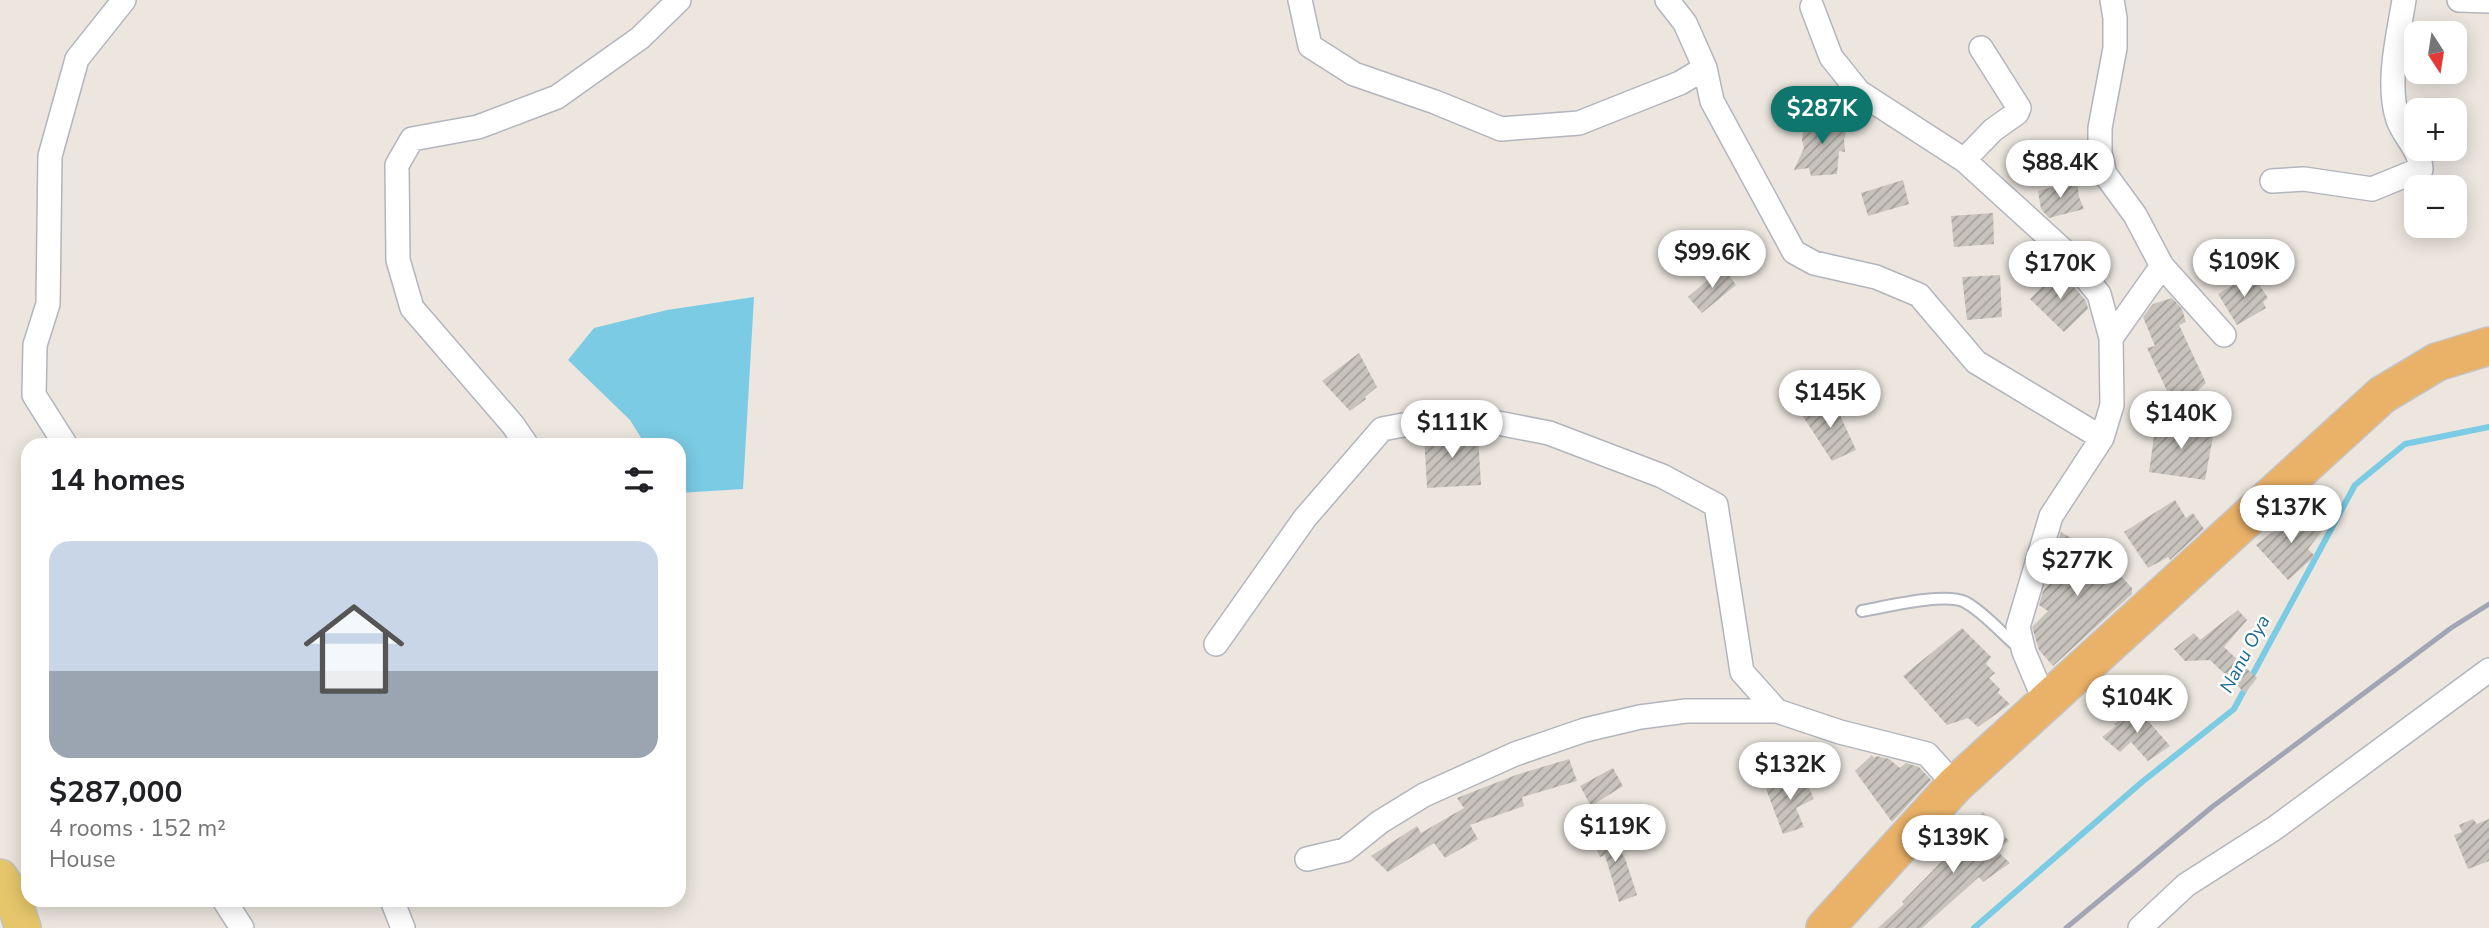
<!DOCTYPE html>
<html lang="en">
<head>
<meta charset="utf-8">
<style>
  :root { --surface:#fff; --page:#f2f2f2; --text:#202124; --muted:#757577; --line:#e0e0e0; --accent:#0f766e }
  body { margin:0; font-family:"Nunito Sans",sans-serif; background:var(--page); color:var(--text); height:100vh; display:flex; flex-direction:column; font-size:26px; white-space:nowrap }
  * { box-sizing:border-box; margin:0 }
  p { font-size:23px; color:var(--muted) }
  .icon { flex:none; width:38px; height:38px; fill:none; stroke:currentColor; stroke-width:2; stroke-linecap:round; stroke-linejoin:round }
  .map { position:relative; flex:1; overflow:hidden }
  .panel { position:absolute; left:21px; top:438px; width:665px; height:469px; display:flex; flex-direction:column; background:var(--surface); border-radius:21px; box-shadow:0 4px 18px #0003 }
  .panel>* { flex:none }
  .needle { width:46px; rotate:168deg }
  .controls { position:absolute; left:2404px; top:21px; display:grid; gap:14px }
  .controls a { display:grid; place-items:center; width:63px; height:63px; border-radius:14px; background:var(--surface); box-shadow:0 4px 18px #0003; font-size:35px }
  .price { position:absolute; translate:-50% -60px; padding:0 16px; border-radius:24px; background:#fff; color:#222; font-size:23px; line-height:46px; filter:drop-shadow(0 2px 4px #0008) }
  .price::after { content:''; position:absolute; left:50%; top:42px; width:21px; height:16px; margin-left:-10px; background:inherit; clip-path:polygon(0 0,100% 0,50% 100%) }
  .price.current { background:var(--accent); color:#fff }
  ul { padding:0; list-style:none }
  li { display:grid; align-content:center; gap:14px; height:371px; padding:0 28px }
  li+li { border-top:2px solid var(--line) }
  li span { display:grid; place-items:center; height:217px; border-radius:21px; color:#555 }
  li>.icon { margin-inline-start:auto }
  span .icon { width:126px; height:126px; fill:#fffc; stroke-width:1 }
  li b { font-size:30px }
  h2 { display:flex; justify-content:space-between; align-items:center; height:84px; padding:0 28px; font-size:30px }
  .map>svg:first-child { display:block }
  .water { fill:#7bcbe4 }
  .lines { fill:none; stroke-linecap:round; stroke-linejoin:round }
  .stream { stroke:#7bcbe4; stroke-width:6 }
  .building { fill:url(#building-hatch) }
  .service-casing { stroke:#b2b5bd; stroke-width:14 }
  .minor-casing { stroke:#b2b5bd; stroke-width:26 }
  .primary-casing { stroke:#c4c4c4; stroke-width:38 }
  .trunk-casing { stroke:#c4c4c4; stroke-width:40 }
  .service { stroke:#fff; stroke-width:10 }
  .minor { stroke:#fff; stroke-width:23 }
  .primary { stroke:#e5c66b; stroke-width:35 }
  .trunk { stroke:#eab268; stroke-width:37 }
  .rail { stroke:#a2a5b4; stroke-width:5 }
  .labels { text-anchor:middle; dominant-baseline:central; stroke-width:5; stroke-linejoin:round; paint-order:stroke }
  .water-label { font-size:19px; font-style:italic; fill:#196a91; stroke:#fff }
</style>
</head>
<body>
<div class="map">
<svg width="2489" height="928" viewBox="0 0 2489 928">
  <defs>
    <pattern id="building-hatch" width="6" height="6" patternUnits="userSpaceOnUse" patternTransform="scale(1.75)"><rect width="6" height="6" fill="#c8c4bd"/><path d="M-1 1l2-2M0 6l6-6M5 7l2-2" fill="none" stroke="#a39f9a"/></pattern>
  </defs>
  <rect width="100%" height="100%" fill="#ece6df"/>
  <path class="water" d="M754 297 743 489 679 493V444H645L630 420 568 360 594 328 667 310Z"/>
  <g class="lines">
    <path class="stream" d="M1974 928 2142 782 2234 709 2355 485 2405 444 2489 427"/>
  </g>
  <path class="building" d="M1805 117 1849 121 1844 140 1845 152 1839 151 1837 174 1811 176 1809 168 1794 170 1804 148 1802 140Z
    M1903 180 1909 204 1868 216 1861 193Z
    M2077 181 2079 197 2084 209 2049 218 2041 209 2038 191Z
    M1993 213 1994 244 1954 247 1951 216Z
    M1723 267 1736 285 1702 313 1688 297Z
    M2059 270 2086 301 2088 309 2064 332 2030 299Z
    M2252 274 2268 298 2263 302 2266 308 2237 325 2218 294Z
    M2000 275 2002 317 1967 320 1962 277Z
    M2172 298 2182 309 2186 322 2179 325 2206 383 2191 397 2168 393 2147 348 2155 346 2143 317 2153 304Z
    M1359 353 1377 387 1365 397 1366 399 1350 411 1322 381Z
    M1833 400 1856 450 1832 461 1800 412Z
    M2156 422 2214 431 2205 480 2149 472Z
    M1441 432 1478 435 1481 485 1427 488 1424 435Z
    M2175 500 2186 518 2193 513 2204 529 2170 560 2168 557 2148 568 2124 532Z
    M2300 511 2322 531 2308 549 2315 556 2288 580 2256 545Z
    M2061 532 2081 544 2083 542 2104 558 2132 588V594L2053 666 2039 650 2032 627 2048 611 2039 605 2043 591 2054 579 2048 576Z
    M2238 610 2247 620 2224 647 2257 678 2245 693 2210 660 2185 661 2174 649 2194 633 2200 640Z
    M1962 628 1991 657 1986 664 1995 673 1989 678 2000 689 1998 693 2010 704 1978 727 1968 718 1947 725 1903 676Z
    M2136 707 2170 746 2148 761 2131 742 2120 752 2102 737 2116 726 2114 724Z
    M1872 755 1874 758 1876 756 1889 759 1900 768 1906 763 1919 767 1931 780 1892 822 1855 771Z
    M1569 759 1577 781 1522 797 1524 806 1470 825 1478 839 1445 858 1434 843 1388 872 1371 856 1417 826 1421 833 1464 808 1457 798 1516 775Z
    M1613 768 1623 786 1591 806 1580 786Z
    M1802 773 1814 799 1796 808 1804 827 1783 834 1766 789Z
    M1983 812 2009 841 1996 850 2010 863 1983 882 1979 877 1922 928H1878L1904 904 1902 902 1952 851 1949 848Z
    M2473 819 2477 824 2489 819V861L2468 869 2454 835 2462 832 2459 825Z
    M1609 827 1626 861 1637 895 1619 902 1605 855 1600 857 1590 836Z"/>
  <g class="lines">
    <g class="service-casing">
      <path id="service" d="M1862 611C1884 607 1946 592 1965 602 1985 613 2001 633 2019 648"/>
    </g>
    <g class="minor-casing">
      <path id="minor" d="M1300 0 1310 46 1354 74 1435 102 1501 129 1579 123 1680 83 1705 68
        M1667 0 1685 23 1705 68 1712 101 1794 252 1814 263 1876 277 1919 295 1976 362 2102 438
        M2459 0 2489 1
        M1812 7 1831 57 1859 92 1964 160 2063 250 2099 294 2111 338
        M1964 160 1993 130 2017 113 2019 108 1981 48
        M2272 181 2304 179 2372 189 2421 169C2420 150 2405 138 2398 120 2386 83 2398 38 2404 0
        M2162 266 2224 335
        M65 444 34 395 35 345 48 304 50 156 77 59 124 0
        M526 444 513 425 412 308 398 260 397 165 412 139 478 127 557 97 640 38 679 0
        M1216 644 1305 518 1382 429 1457 415 1549 433 1662 476 1716 505 1742 672 1777 711 1840 732 1927 754 1955 785
        M2046 704 2024 652 2018 627 2051 516 2102 438 2112 405 2111 338 2162 266 2135 215 2105 174 2100 153V128L2115 48V18L2112 0
        M1307 859 1345 850 1380 822 1424 795 1515 754 1585 730 1640 717 1686 711H1777
        M224 900 242 928
        M392 900 403 928
        M2140 928 2186 885 2275 828 2489 670"/>
    </g>
    <g class="primary-casing">
      <path id="primary" d="M0 877 12 896 23 928"/>
    </g>
    <g class="trunk-casing">
      <path id="trunk" d="M1825 928 1955 785 2382 395 2437 362 2489 346"/>
    </g>
    <use href="#service" class="service"/>
    <use href="#minor" class="minor"/>
    <use href="#primary" class="primary"/>
    <use href="#trunk" class="trunk"/>
    <path class="rail" d="M2066 928 2212 807 2451 628 2489 604"/>
  </g>
  <g class="labels">
    <g class="water-label">
      <text transform="translate(2245 654) rotate(-62)">Nanu Oya</text>
    </g>
  </g>
</svg>
<div class="controls">
<a><svg class="needle" viewBox="-14 -14 28 28"><path d="M0-13l5 13h-10z" fill="#e53935"/><path d="M0 13l5-13h-10z" fill="#757577"/></svg></a>
<a>+</a>
<a>−</a>
</div>
<b class="price current" style="left:1822px;top:146px">$287K</b>
<b class="price" style="left:2060px;top:200px">$88.4K</b>
<b class="price" style="left:1712px;top:290px">$99.6K</b>
<b class="price" style="left:2244px;top:299px">$109K</b>
<b class="price" style="left:2060px;top:301px">$170K</b>
<b class="price" style="left:1830px;top:430px">$145K</b>
<b class="price" style="left:2181px;top:451px">$140K</b>
<b class="price" style="left:1452px;top:460px">$111K</b>
<b class="price" style="left:2291px;top:545px">$137K</b>
<b class="price" style="left:2077px;top:598px">$277K</b>
<b class="price" style="left:2137px;top:735px">$104K</b>
<b class="price" style="left:1790px;top:802px">$132K</b>
<b class="price" style="left:1615px;top:864px">$119K</b>
<b class="price" style="left:1953px;top:875px">$139K</b>
<section class="panel">
<h2>14 homes<svg class="icon" aria-label="filters" viewBox="0 0 24 24"><path d="M4 7h16M4 17h16"/><circle cx="9" cy="7" r="2"/><circle cx="15" cy="17" r="2"/></svg></h2>
<ul>
<li><span style="background:linear-gradient(#c9d6e8 60%,#9aa5b1 0)"><svg class="icon" aria-label="home" viewBox="0 0 24 24"><path d="M3 11l9-7 9 7M6 9v11h12V9"/></svg></span><div><b>$287,000</b><p>4 rooms · 152 m²</p><p>House</p></div></li>
</ul>
</section>
</div>
</body>
</html>
